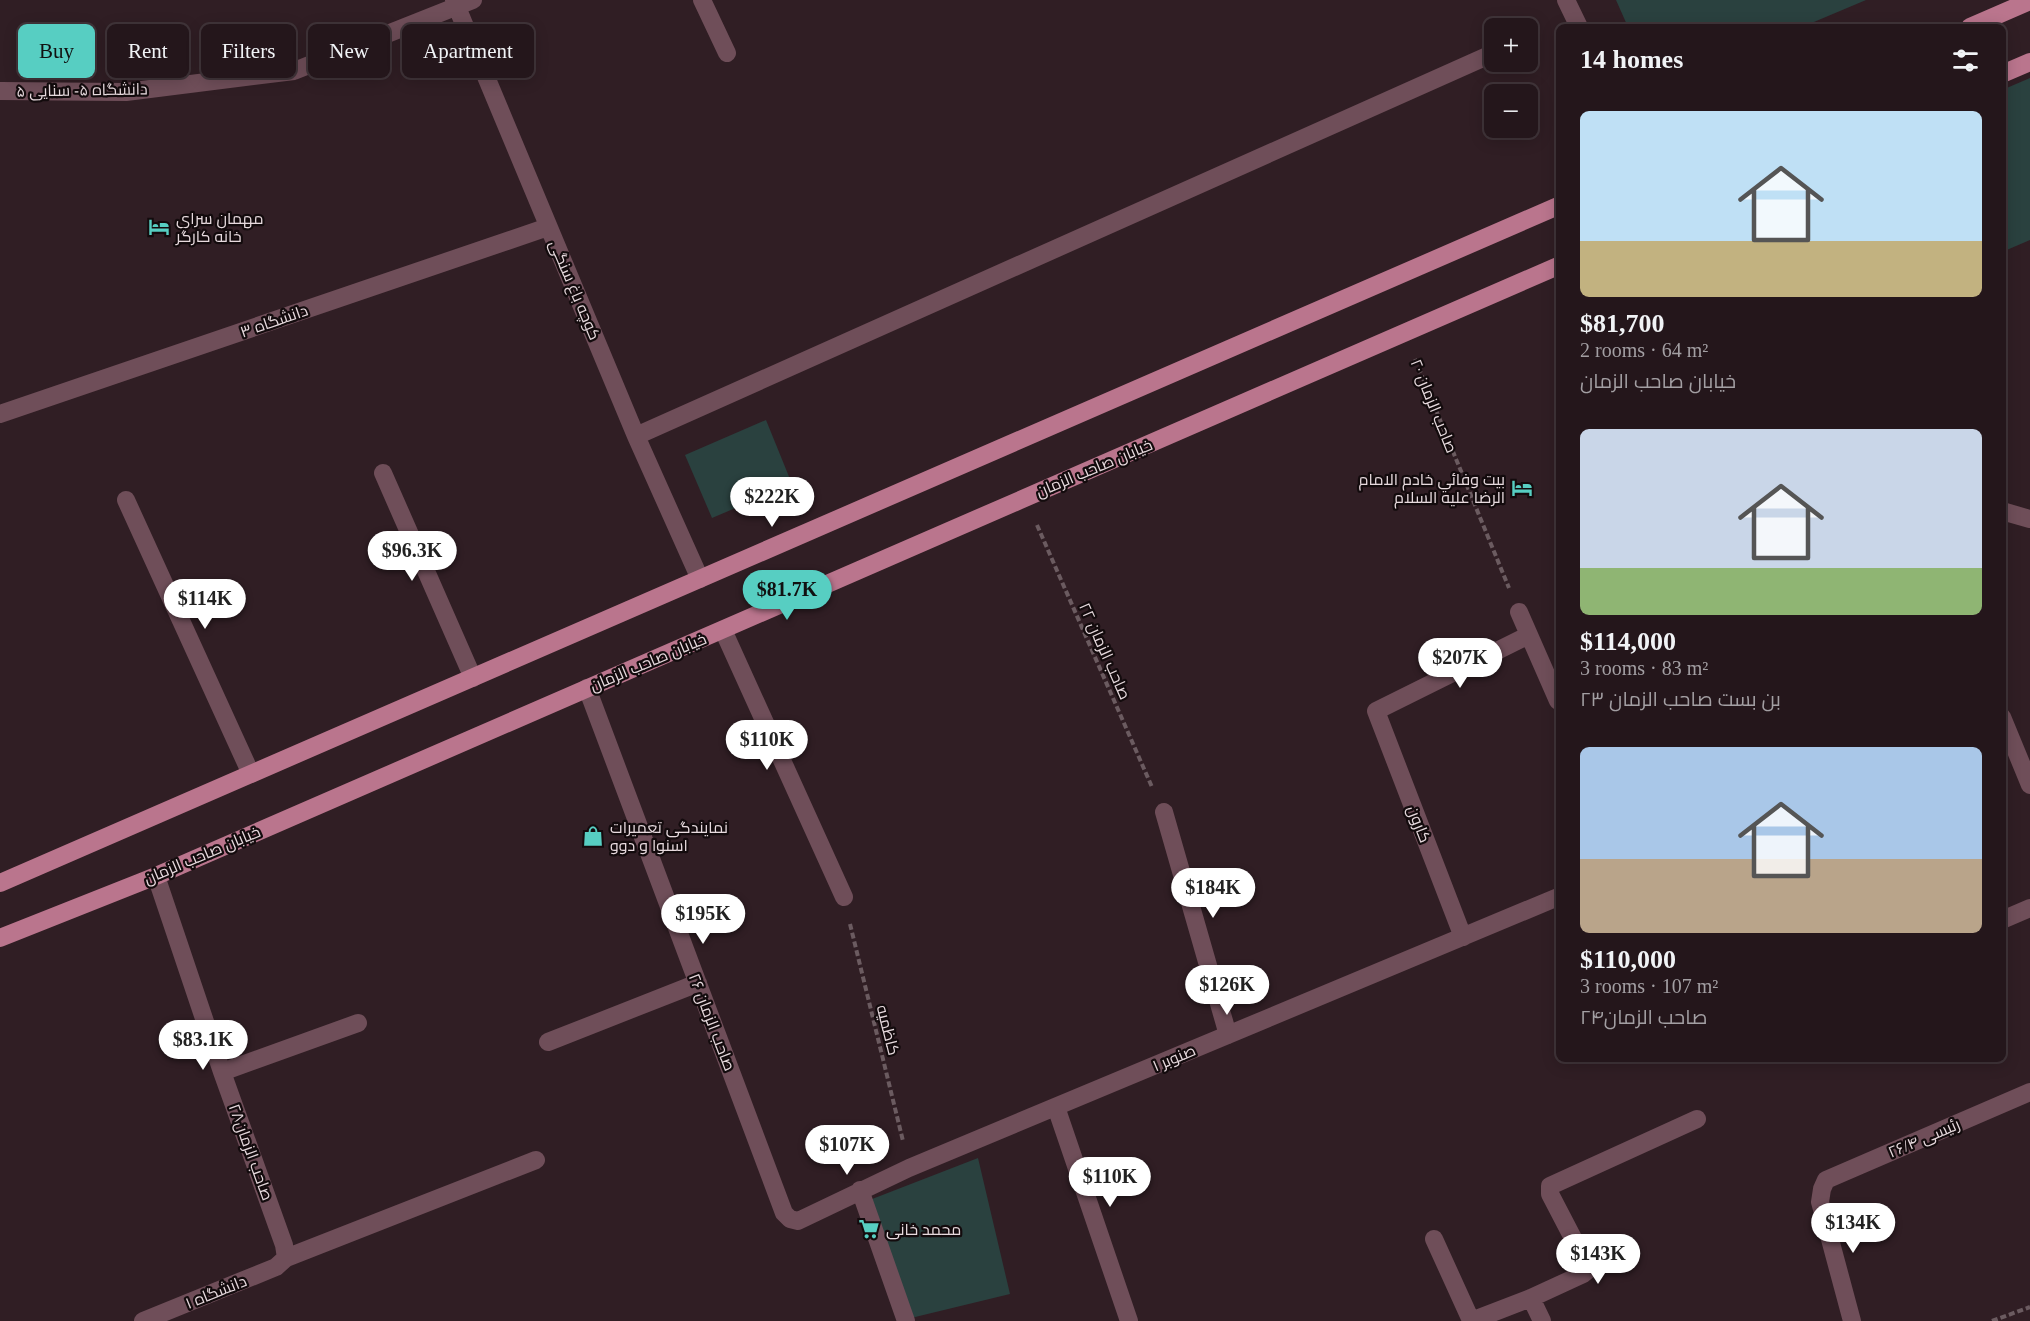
<!DOCTYPE html>
<html lang="en">
<head>
<meta charset="utf-8">
<style>
  :root { --surface:#24161b; --page:#2c1f24; --text:#f1f3f6; --muted:#a39fa3; --line:#41353a; --accent:#57cec2 }
  body { margin:0; font-family:"Times New Roman",Cairo,serif; background:var(--page); color:var(--text); height:100vh; display:flex; flex-direction:column; font-size:22px; white-space:nowrap }
  * { box-sizing:border-box; margin:0 }
  p { font-size:20px; color:var(--muted) }
  .icon { flex:none; width:33px; height:33px; fill:none; stroke:currentColor; stroke-width:2; stroke-linecap:round; stroke-linejoin:round }
  .map { position:relative; flex:1; overflow:hidden }
  .panel { position:absolute; left:1556px; top:24px; width:450px; height:1038px; display:flex; flex-direction:column; background:var(--surface); border-radius:9px; box-shadow:0 3px 15px #0003,0 0 0 2px var(--line) }
  .panel>* { flex:none }
  .top-card { position:absolute; left:18px; top:24px; width:570px; height:54px; display:flex; gap:12px }
  .tools { position:absolute; left:1484px; top:18px; display:grid; gap:12px }
  .tools a { display:grid; place-items:center; width:54px; height:54px; border-radius:9px; background:var(--surface); box-shadow:0 3px 15px #0003,0 0 0 2px var(--line); font-size:30px }
  .price { position:absolute; translate:-50% -51px; padding:0 14px; border-radius:21px; background:#fff; color:#222; font-size:20px; line-height:39px; filter:drop-shadow(0 2px 3px #0008) }
  .price::after { content:''; position:absolute; left:50%; top:36px; width:18px; height:14px; margin-left:-9px; background:inherit; clip-path:polygon(0 0,100% 0,50% 100%) }
  .price.on { background:var(--accent); color:#111 }
  ul { padding:0; list-style:none }
  li { display:grid; align-content:center; gap:12px; height:318px; padding:0 24px }
  li span { display:grid; place-items:center; height:186px; border-radius:9px; color:#555 }
  li>.icon { margin-inline-start:auto }
  span .icon { width:108px; height:108px; fill:#fffc; stroke-width:1 }
  li b { font-size:26px }
  h2 { display:flex; justify-content:space-between; align-items:center; height:72px; padding:0 24px; font-size:26px }
  .pill { padding:0 21px; border-radius:9px; background:var(--surface); box-shadow:0 3px 15px #0003,0 0 0 2px var(--line); font-size:21px; line-height:54px }
  .pill.on { background:var(--accent); color:#111 }
  .map>svg:first-child { display:block }
  .building { fill:#2a413f }
  .lines { fill:none; stroke-linecap:round; stroke-linejoin:round }
  .path { stroke:#6b5b60; stroke-width:4; stroke-dasharray:6 3; stroke-linecap:butt }
  .minor { stroke:#6f4e59; stroke-width:18 }
  .major { stroke:#ba758d; stroke-width:18 }
  .labels { text-anchor:middle; dominant-baseline:central; stroke-width:4.5; stroke-linejoin:round; paint-order:stroke }
  .street-label { font-size:16px; fill:#e7dade; stroke:#130b0d }
  .poi-label { font-size:16px; fill:#e7dade; stroke:#130b0d; text-anchor:start }
</style>
</head>
<body>
<div class="map">
<svg width="2030" height="1321" viewBox="0 0 2030 1321">
  <rect width="100%" height="100%" fill="#301e24"/>
  <path class="building" d="M1616 0H1866L1802 27H1628Z
    M2030 78V240L2002 252V90Z
    M766 420 792 484 712 518 685 455Z
    M978 1158 1010 1294 911 1318 867 1201Z"/>
  <g class="lines">
    <path class="path" d="M1415 359 1509 588
      M1037 525 1152 787
      M850 924 903 1141
      M1992 1321 2030 1307"/>
    <path class="minor" d="M454 0 636 436 700 579
      M702 0 727 53
      M1566 0 1579 27
      M0 91 126 92 294 71 473 0
      M0 414 548 227
      M636 436 1494 53
      M383 473 473 678
      M126 500 251 774
      M2002 511 2030 519
      M1519 612 1558 701
      M723 630 844 897
      M587 688 784 1213 790 1219 798 1221 909 1168 1558 897
      M2002 717 2030 785
      M1164 812 1228 1035
      M156 876 222 1072 284 1245 286 1258
      M2002 920 2030 908
      M1463 937 1376 711 1529 635
      M548 1042 698 983
      M222 1072 358 1023
      M1056 1107 1129 1321
      M860 1190 906 1321
      M1434 1239 1469 1316 1474 1320 1531 1298 1583 1274 1589 1269 1550 1194V1186L1697 1119
      M1531 1298 1542 1321
      M143 1321 276 1267 286 1258 536 1160
      M1852 1321 1820 1202 1822 1189 1826 1180 2030 1092"/>
    <path class="major" d="M1970 27 2030 1
      M2002 74 2030 62
      M0 883 1558 206
      M0 938 156 876 1558 266"/>
  </g>
  <defs>
    <g id="hotel-bare" transform="scale(1.62)"><path d="M-6-4.5h1.5V1H6V5H4.5V3h-9V5H-6ZM-4 0a1.8 1.8 0 1 1 3.6 0ZM.5 0V-2.5h3Q6-2.5 6 0Z" fill="#57cec2" stroke="#130b0d" stroke-width="2.5" paint-order="stroke"/></g>
    <g id="shop-bare" transform="scale(1.62)"><path d="M-5-2.5h2.3a2.7 3.5 0 0 1 5.4 0H5L5.5 6h-11ZM-1.5-2.5h3a1.5 2.3 0 0 0-3 0Z" fill="#57cec2" stroke="#130b0d" stroke-width="2.5" paint-order="stroke"/></g>
    <g id="supermarket-bare" transform="scale(1.62)"><path d="M-6-5.5h2.5l.6 2H6L4.5 2H-2.5L-4.4-4H-6ZM-1.5 3.2a1.3 1.3 0 1 0 .1 0ZM3 3.2a1.3 1.3 0 1 0 .1 0Z" fill="#57cec2" stroke="#130b0d" stroke-width="2.5" paint-order="stroke"/></g>
  </defs>
  <g fill-rule="evenodd">
    <use href="#hotel-bare" x="159" y="227"/>
    <use href="#hotel-bare" x="1522" y="488"/>
    <use href="#shop-bare" x="593" y="836"/>
    <use href="#supermarket-bare" x="869" y="1229"/>
  </g>
  <g class="labels">
    <g class="street-label">
      <text transform="translate(82 90) rotate(-1)">دانشگاه ۵- سنایی ۵</text>
      <text transform="translate(575 290) rotate(67)">کوچه باغ سنگی</text>
      <text transform="translate(274 321) rotate(-19)">دانشگاه ۳</text>
      <text transform="translate(1434 406) rotate(68)">صاحب الزمان ۲۰</text>
      <text transform="translate(1094 468) rotate(-23)">خیابان صاحب الزمان</text>
      <text transform="translate(1105 651) rotate(66)">صاحب الزمان ۲۲</text>
      <text transform="translate(648 662) rotate(-23)">خیابان صاحب الزمان</text>
      <text transform="translate(1419 824) rotate(69)">کارون</text>
      <text transform="translate(202 855) rotate(-23)">خیابان صاحب الزمان</text>
      <text transform="translate(712 1022) rotate(69)">صاحب الزمان ۲۶</text>
      <text transform="translate(888 1030) rotate(76)">کاظمیه</text>
      <text transform="translate(1174 1058) rotate(-23)">صنوبر ۱</text>
      <text transform="translate(1924 1138) rotate(-23)">رئیسی ۲۶/۴</text>
      <text transform="translate(251 1152) rotate(70)">صاحب الزمان۲۸</text>
      <text transform="translate(216 1292) rotate(-22)">دانشگاه ۱</text>
    </g>
    <g class="poi-label">
      <text x="176" y="218">مهمان سرای<tspan x="176" dy="18">خانه کارگر</tspan></text>
      <text x="1505" y="479" text-anchor="end">بيت وفائي خادم الامام<tspan x="1505" dy="18">الرضا عليه السلام</tspan></text>
      <text x="610" y="827">نمایندگی تعمیرات<tspan x="610" dy="18">اسنوا و دوو</tspan></text>
      <text x="886" y="1229">محمد خانی</text>
    </g>
  </g>
</svg>
<div class="tools">
<a>+</a>
<a>−</a>
</div>
<b class="price" style="left:772px;top:528px">$222K</b>
<b class="price" style="left:412px;top:582px">$96.3K</b>
<b class="price on" style="left:787px;top:621px">$81.7K</b>
<b class="price" style="left:205px;top:630px">$114K</b>
<b class="price" style="left:1460px;top:689px">$207K</b>
<b class="price" style="left:767px;top:771px">$110K</b>
<b class="price" style="left:1213px;top:919px">$184K</b>
<b class="price" style="left:703px;top:945px">$195K</b>
<b class="price" style="left:1227px;top:1016px">$126K</b>
<b class="price" style="left:203px;top:1071px">$83.1K</b>
<b class="price" style="left:847px;top:1176px">$107K</b>
<b class="price" style="left:1110px;top:1208px">$110K</b>
<b class="price" style="left:1853px;top:1254px">$134K</b>
<b class="price" style="left:1598px;top:1285px">$143K</b>
<div class="top-card">
<a class="pill on">Buy</a>
<a class="pill">Rent</a>
<a class="pill">Filters</a>
<a class="pill">New</a>
<a class="pill">Apartment</a>
</div>
<section class="panel">
<h2>14 homes<svg class="icon" aria-label="filters" viewBox="0 0 24 24"><path d="M4 7h16M4 17h16"/><circle cx="9" cy="7" r="2"/><circle cx="15" cy="17" r="2"/></svg></h2>
<ul>
<li><span style="background:linear-gradient(#bfe0f5 70%,#c2b280 0)"><svg class="icon" aria-label="home" viewBox="0 0 24 24"><path d="M3 11l9-7 9 7M6 9v11h12V9"/></svg></span><div><b>$81,700</b><p>2 rooms · 64 m²</p><p>خیابان صاحب الزمان</p></div></li>
<li><span style="background:linear-gradient(#c9d6e8 75%,#8fb573 0)"><svg class="icon" aria-label="home" viewBox="0 0 24 24"><path d="M3 11l9-7 9 7M6 9v11h12V9"/></svg></span><div><b>$114,000</b><p>3 rooms · 83 m²</p><p>بن بست صاحب الزمان ۲۳</p></div></li>
<li><span style="background:linear-gradient(#a9c7e8 60%,#b9a48a 0)"><svg class="icon" aria-label="home" viewBox="0 0 24 24"><path d="M3 11l9-7 9 7M6 9v11h12V9"/></svg></span><div><b>$110,000</b><p>3 rooms · 107 m²</p><p>صاحب الزمان۲۴</p></div></li>
</ul>
</section>
</div>
</body>
</html>
